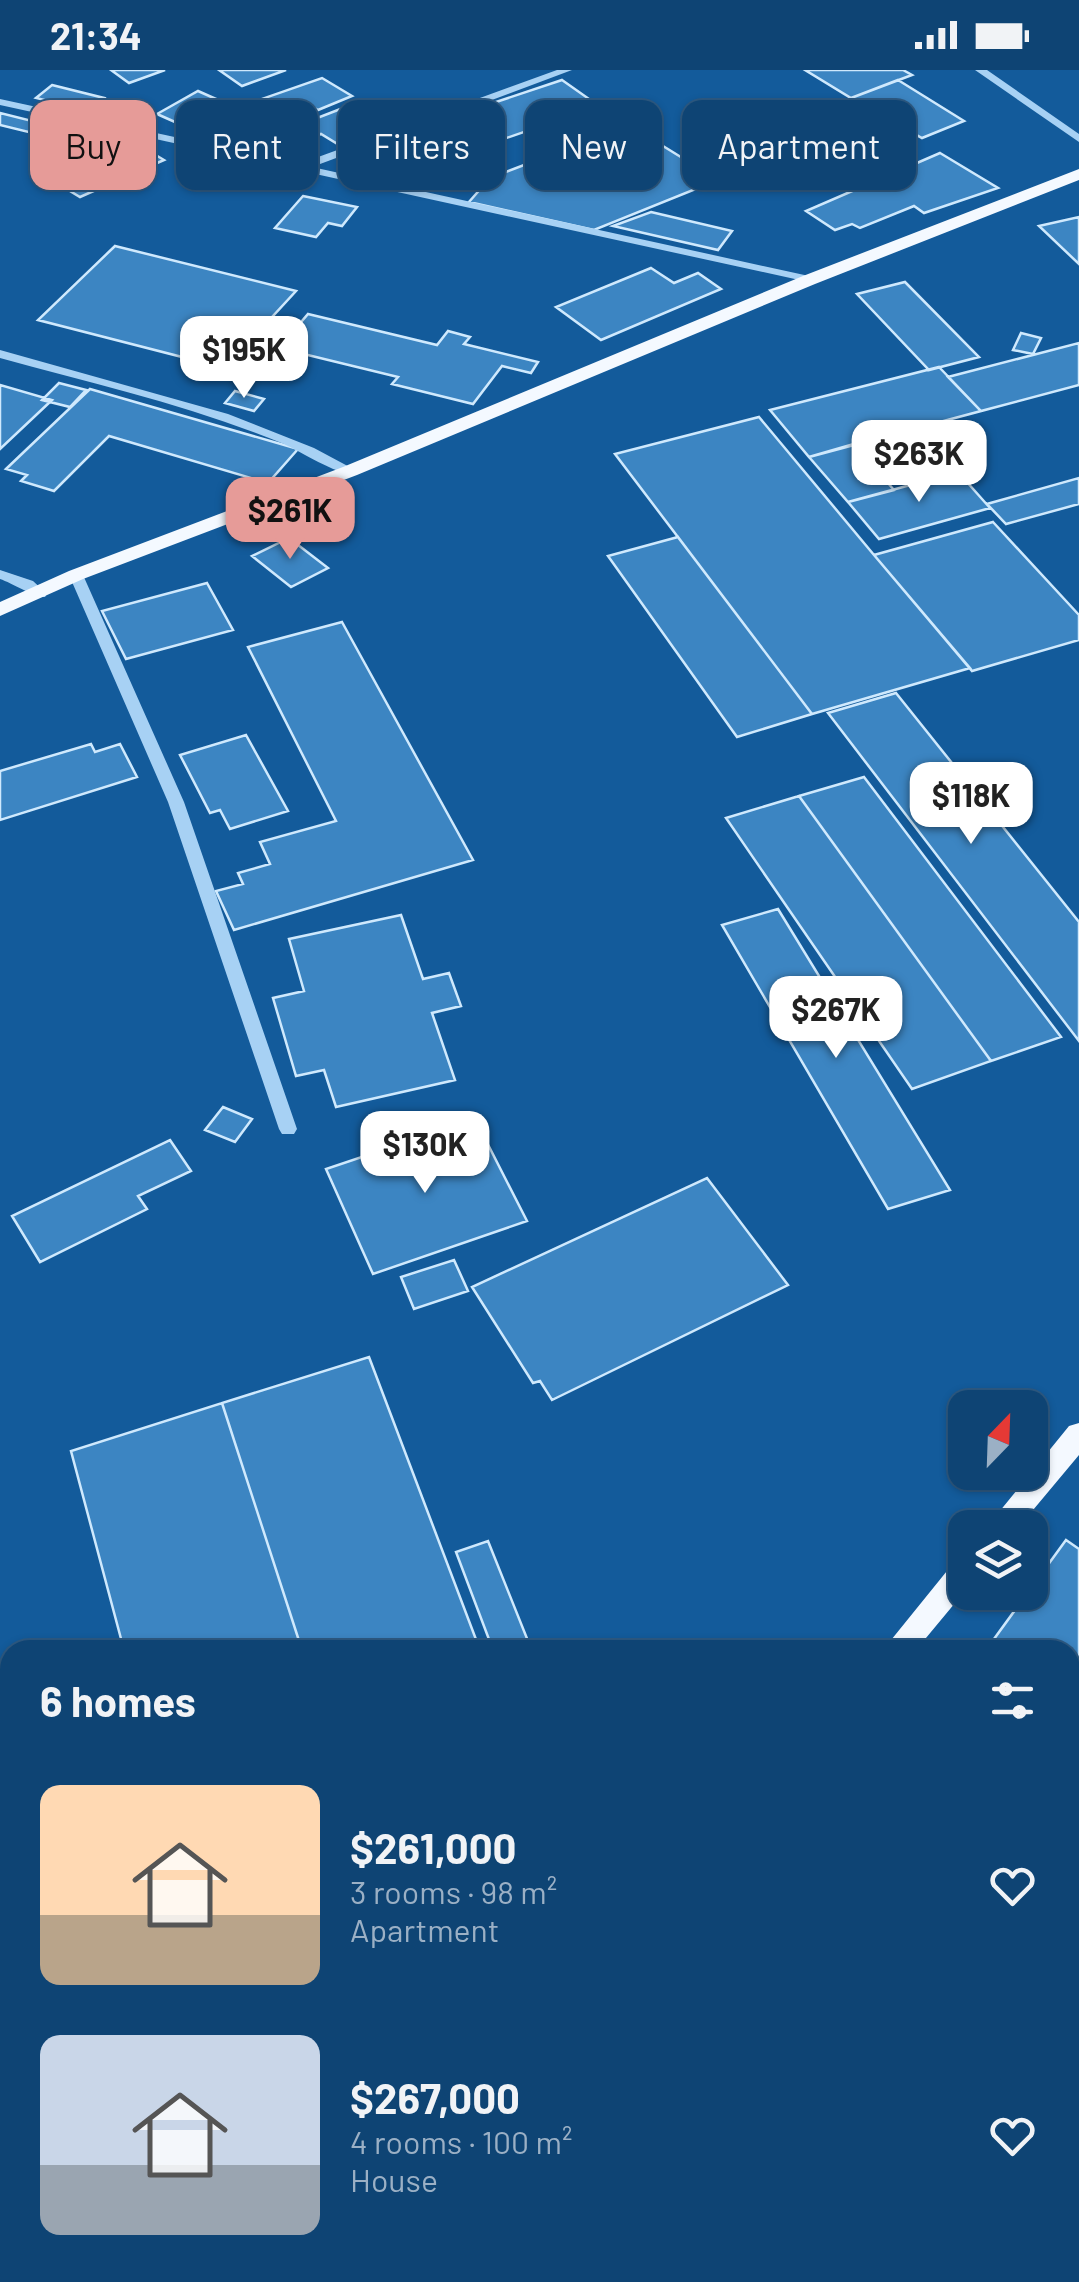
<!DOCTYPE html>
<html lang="en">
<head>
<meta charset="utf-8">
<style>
  :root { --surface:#0e4474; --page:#174b79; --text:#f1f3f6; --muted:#9bb0c5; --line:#2e5c86; --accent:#e69b98 }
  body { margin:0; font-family:Barlow,sans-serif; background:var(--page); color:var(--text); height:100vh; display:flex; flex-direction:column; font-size:38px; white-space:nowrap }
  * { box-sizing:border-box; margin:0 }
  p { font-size:32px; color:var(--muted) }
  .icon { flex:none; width:55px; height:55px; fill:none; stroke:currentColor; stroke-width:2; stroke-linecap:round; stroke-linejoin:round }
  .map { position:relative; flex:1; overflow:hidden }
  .panel { position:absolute; left:0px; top:1570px; width:1080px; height:642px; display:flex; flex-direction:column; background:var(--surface); border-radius:30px 30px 0 0; box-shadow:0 2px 8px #0004,0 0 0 2px var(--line) }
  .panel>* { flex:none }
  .top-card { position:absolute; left:30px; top:30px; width:1020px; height:90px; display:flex; gap:20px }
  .needle { width:65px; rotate:23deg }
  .fabs { position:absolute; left:948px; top:1320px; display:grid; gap:20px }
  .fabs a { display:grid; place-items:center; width:100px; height:100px; border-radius:20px; background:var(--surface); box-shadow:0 2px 8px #0004,0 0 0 2px var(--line); font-size:50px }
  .price { position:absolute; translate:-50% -85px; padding:0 22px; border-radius:20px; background:#fff; color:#222; font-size:32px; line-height:65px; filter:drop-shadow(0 2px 5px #0008) }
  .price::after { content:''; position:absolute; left:50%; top:60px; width:30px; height:22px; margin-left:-15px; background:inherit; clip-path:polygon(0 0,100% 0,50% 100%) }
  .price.active { background:var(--accent); color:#111 }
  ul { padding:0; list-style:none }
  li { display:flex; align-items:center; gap:30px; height:250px; padding:0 40px }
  li span { display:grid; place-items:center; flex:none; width:280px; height:200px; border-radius:20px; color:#555 }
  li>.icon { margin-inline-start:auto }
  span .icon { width:120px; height:120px; fill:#fffc; stroke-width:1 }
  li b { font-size:42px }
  h2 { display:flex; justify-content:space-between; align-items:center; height:120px; padding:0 40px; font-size:42px }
  .chip { padding:0 35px; border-radius:20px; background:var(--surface); box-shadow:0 2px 8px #0004,0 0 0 2px var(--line); font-size:35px; line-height:90px }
  .chip.active { background:var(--accent); color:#111 }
  .status { display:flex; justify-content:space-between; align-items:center; height:70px; padding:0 50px; background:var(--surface); direction:ltr }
  .status svg { height:28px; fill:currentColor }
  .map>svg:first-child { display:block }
  .building { fill:#3c85c2; stroke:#cfe9fd; stroke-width:2.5 }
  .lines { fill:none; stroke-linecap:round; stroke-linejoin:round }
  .minor { fill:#a7d1f4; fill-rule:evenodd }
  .major { fill:#f4f9ff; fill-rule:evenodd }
</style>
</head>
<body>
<div class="status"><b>21:34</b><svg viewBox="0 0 49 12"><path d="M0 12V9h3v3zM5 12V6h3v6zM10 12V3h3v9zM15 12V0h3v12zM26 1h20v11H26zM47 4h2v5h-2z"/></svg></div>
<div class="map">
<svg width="1079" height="2212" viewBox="0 0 1079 2212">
  <rect width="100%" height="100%" fill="#135b9b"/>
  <path class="building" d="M111 0H165L129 13Z
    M219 0H286L242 16Z
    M805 0H903L912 5 851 28Z
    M322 8 352 26 318 40 309 35 268 52 242 36Z
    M562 10 599 36 466 82 430 54Z
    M898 10 964 51 922 68 851 28Z
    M52 15 104 28 89 41 36 28Z
    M198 21 234 37 193 60 157 44Z
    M356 33 388 53 336 73 321 64 302 71 286 60Z
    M0 43 68 60 57 69 0 55Z
    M269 54 314 77 280 94 235 71Z
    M629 55 718 110 594 160 469 132 490 108Z
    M144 78 164 90 80 127 60 115Z
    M940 83 998 118 924 143 914 136 860 158 852 154 835 160 806 141Z
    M303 126 357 137 342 156 328 153 316 167 275 158Z
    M651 142 732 161 718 180 613 156Z
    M1079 147V194L1039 156Z
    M115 176 296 221 225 298 38 250Z
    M651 198 674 213 698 203 721 219 601 270 556 237Z
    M905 212 979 287 929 300 857 224Z
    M308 244 437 275 448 261 470 267 464 274 538 292 531 303 502 296 473 334 392 314 398 307 279 278Z
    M1021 263 1041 268 1033 284 1013 280Z
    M1079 273V315L981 341 948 307Z
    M939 297 981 341 809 387 770 340Z
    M59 313 86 320 70 337 42 330Z
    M0 315 52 330 0 379Z
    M90 319 298 379 268 413 109 366 54 421 21 411 27 405 6 399Z
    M235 321 264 329 254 341 225 333Z
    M759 347 874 485 970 598 812 644 615 384Z
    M854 374 894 420 848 432 809 387Z
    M958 402 990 438 879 469 848 432Z
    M1079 408V434L1006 454 987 434Z
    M993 452 1079 545V570L972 601 874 485Z
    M678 467 812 644 737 667 608 486Z
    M289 468 328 498 291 517 252 486Z
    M207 513 233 560 126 589 102 541Z
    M342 552 473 790 234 860 216 821 243 814 238 803 270 794 260 772 336 751 248 577Z
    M896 623 1079 852V971L828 643Z
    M246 665 288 741 230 759 220 740 210 743 180 685Z
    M91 674 95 682 120 674 137 707 0 750V701Z
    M864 707 1061 967 991 991 799 726Z
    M799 726 991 991 912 1019 726 748Z
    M778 839 950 1120 888 1139 722 855Z
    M401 845 423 909 449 903 461 936 432 943 455 1010 336 1037 324 1000 296 1006 273 928 304 921 289 869Z
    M223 1037 252 1049 235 1072 205 1060Z
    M475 1049 527 1151 373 1204 326 1099Z
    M170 1070 191 1101 138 1126 147 1139 40 1192 12 1146Z
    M707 1108 788 1215 552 1330 540 1311 533 1313 472 1217Z
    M454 1190 468 1221 414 1239 401 1207Z
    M369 1287 480 1580H302L222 1333Z
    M222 1333 302 1580H124L71 1381Z
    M1066 1470 1079 1479V1630L1070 1631V1580H986Z
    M488 1471 528 1571 504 1580H493L456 1482Z
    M1070 1661 1079 1668V1755L1075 1756 1070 1737Z
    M1079 1766V1833L1070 1809V1768Z
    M1071 2075 1079 2101V2212H953L951 2202H1070Z
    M735 2202H872L874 2212H737Z"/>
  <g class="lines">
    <path class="minor" d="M557 0H572L312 97 809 206 813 207V213L0 35V29L299 94Z
      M975 0H987L1079 64V72Z
      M0 280 228 344 314 378 357 401 355 404C336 405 302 382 284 374 192 336 95 314 0 288Z
      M0 500 33 511 47 524 45 527C36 528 12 513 0 509Z
      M76 501 83 505 184 732 297 1059 294 1064H282L279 1059 168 732 69 505Z
      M1070 1921 1079 1926V1971L1070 1966Z
      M667 2202H691L694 2212H670Z"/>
    <path class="major" d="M1079 99V110L815 214 357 405 83 509 0 546V532L69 501 343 397 803 206Z
      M1079 1353V1385L1018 1458H986L1069 1356Z
      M965 1487V1521L916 1580H883L955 1491Z
      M324 2202H363L359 2212H321Z"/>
  </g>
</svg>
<div class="fabs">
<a><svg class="needle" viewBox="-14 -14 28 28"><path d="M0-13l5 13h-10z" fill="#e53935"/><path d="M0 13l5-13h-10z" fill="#9bb0c5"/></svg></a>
<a><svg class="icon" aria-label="layers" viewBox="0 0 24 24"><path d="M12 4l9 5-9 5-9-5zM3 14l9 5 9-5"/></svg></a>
</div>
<b class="price" style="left:244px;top:331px">$195K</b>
<b class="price" style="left:919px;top:435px">$263K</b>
<b class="price active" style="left:290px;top:492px">$261K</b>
<b class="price" style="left:971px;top:777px">$118K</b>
<b class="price" style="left:836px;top:991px">$267K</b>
<b class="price" style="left:425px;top:1126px">$130K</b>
<div class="top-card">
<a class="chip active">Buy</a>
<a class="chip">Rent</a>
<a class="chip">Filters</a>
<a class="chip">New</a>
<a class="chip">Apartment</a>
</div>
<section class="panel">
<h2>6 homes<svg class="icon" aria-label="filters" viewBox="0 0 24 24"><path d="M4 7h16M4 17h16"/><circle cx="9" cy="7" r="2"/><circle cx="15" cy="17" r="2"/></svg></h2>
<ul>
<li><span style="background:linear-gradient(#ffd9b3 65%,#b9a48a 0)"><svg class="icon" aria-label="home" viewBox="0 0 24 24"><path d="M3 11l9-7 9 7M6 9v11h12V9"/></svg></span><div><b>$261,000</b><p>3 rooms · 98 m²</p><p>Apartment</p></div><svg class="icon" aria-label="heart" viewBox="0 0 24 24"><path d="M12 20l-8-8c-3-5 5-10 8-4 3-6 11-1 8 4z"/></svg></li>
<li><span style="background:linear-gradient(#c9d6e8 65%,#9aa5b1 0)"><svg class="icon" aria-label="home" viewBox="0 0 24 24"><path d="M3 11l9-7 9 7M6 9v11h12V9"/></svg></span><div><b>$267,000</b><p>4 rooms · 100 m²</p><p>House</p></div><svg class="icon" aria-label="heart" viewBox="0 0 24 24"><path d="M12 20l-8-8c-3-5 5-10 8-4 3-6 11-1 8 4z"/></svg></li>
</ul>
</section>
</div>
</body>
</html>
